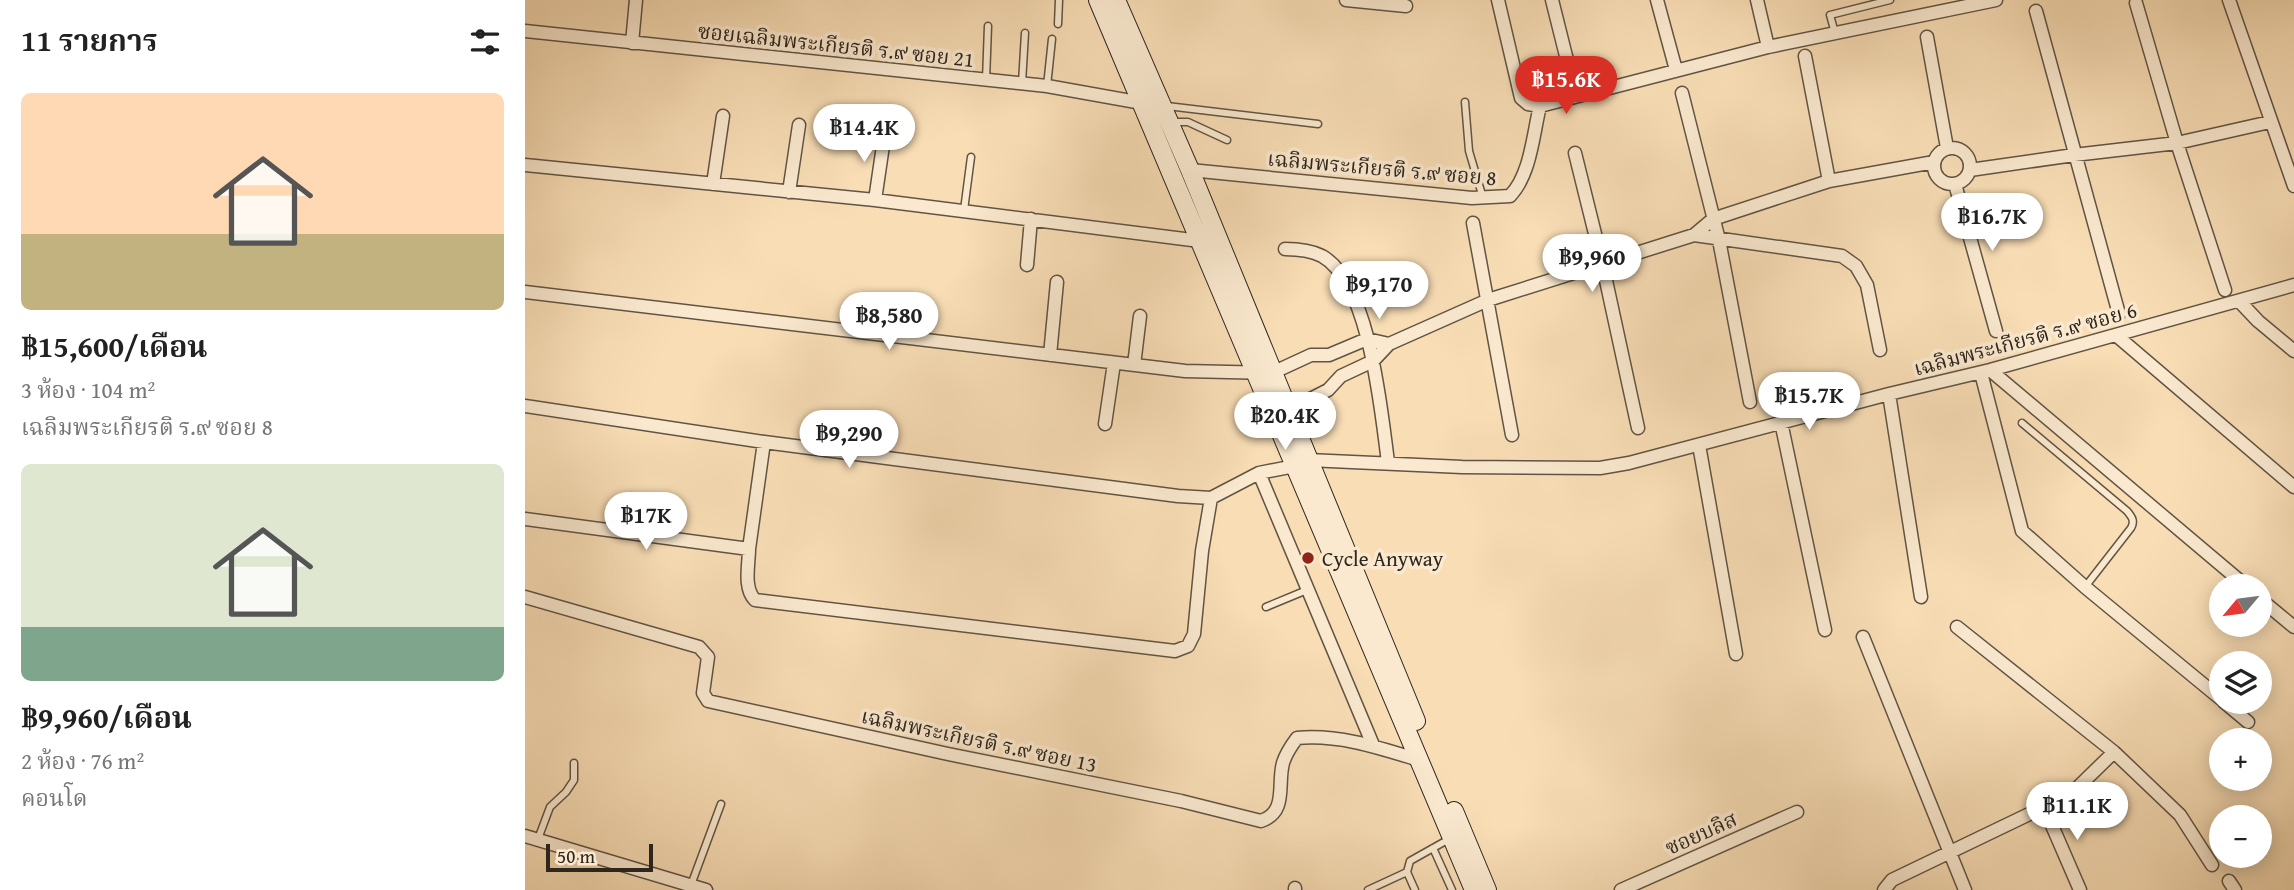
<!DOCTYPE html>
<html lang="th">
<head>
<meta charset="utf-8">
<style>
  :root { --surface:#fff; --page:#f6f6f6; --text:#222; --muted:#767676; --accent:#d93025 }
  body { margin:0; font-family:"Gentium Book Plus","Noto Serif Thai",serif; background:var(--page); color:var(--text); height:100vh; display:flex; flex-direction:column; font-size:26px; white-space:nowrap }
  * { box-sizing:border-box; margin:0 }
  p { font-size:23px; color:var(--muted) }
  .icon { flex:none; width:38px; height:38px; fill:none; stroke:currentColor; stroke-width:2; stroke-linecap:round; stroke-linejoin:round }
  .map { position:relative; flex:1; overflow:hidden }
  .drawer { display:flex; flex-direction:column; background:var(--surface); width:525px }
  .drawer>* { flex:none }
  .needle { width:46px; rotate:241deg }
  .buttons { position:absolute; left:1684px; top:574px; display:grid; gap:14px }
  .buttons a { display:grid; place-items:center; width:63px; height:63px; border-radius:50%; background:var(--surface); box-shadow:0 4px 18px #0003; font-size:35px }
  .scale { position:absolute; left:21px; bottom:18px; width:107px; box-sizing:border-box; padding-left:7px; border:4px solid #2f261e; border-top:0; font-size:19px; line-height:24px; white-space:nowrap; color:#2f261e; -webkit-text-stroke:5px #fae9cf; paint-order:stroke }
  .price { position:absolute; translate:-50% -60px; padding:0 16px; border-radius:24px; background:#fff; color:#222; font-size:23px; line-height:46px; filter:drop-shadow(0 2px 4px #0008) }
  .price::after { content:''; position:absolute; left:50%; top:42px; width:21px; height:16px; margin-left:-10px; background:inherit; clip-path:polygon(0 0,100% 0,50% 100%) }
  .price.on { background:var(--accent); color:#fff }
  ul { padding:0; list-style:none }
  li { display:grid; align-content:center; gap:14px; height:371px; padding:0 21px }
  li span { display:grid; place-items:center; height:217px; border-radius:10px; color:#555 }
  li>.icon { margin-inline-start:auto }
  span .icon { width:126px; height:126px; fill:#fffc; stroke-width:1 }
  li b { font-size:30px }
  h2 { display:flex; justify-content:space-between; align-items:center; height:84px; padding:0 21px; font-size:30px }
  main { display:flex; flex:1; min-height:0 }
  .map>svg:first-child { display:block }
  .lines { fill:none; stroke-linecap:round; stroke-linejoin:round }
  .lane-casing { stroke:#615444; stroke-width:9 }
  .street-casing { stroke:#615444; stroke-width:15 }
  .secondary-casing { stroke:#2f261e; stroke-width:20 }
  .lane { stroke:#fae9cf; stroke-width:6 }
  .street { stroke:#fae9cf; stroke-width:12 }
  .secondary { stroke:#fae9cf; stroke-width:18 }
  .poi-dot { fill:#8f2418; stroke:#fae9cf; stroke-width:2.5 }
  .labels { text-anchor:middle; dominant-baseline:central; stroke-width:7; stroke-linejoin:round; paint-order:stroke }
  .street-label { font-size:21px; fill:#2f261e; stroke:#fae9cf }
  .poi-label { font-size:21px; fill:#2f261e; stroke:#fae9cf; text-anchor:start }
</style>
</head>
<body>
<main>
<section class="drawer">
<h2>11 รายการ<svg class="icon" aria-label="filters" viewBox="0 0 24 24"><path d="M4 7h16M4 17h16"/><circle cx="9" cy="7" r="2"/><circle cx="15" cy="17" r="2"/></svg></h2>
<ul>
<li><span style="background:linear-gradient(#ffd9b3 65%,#c2b280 0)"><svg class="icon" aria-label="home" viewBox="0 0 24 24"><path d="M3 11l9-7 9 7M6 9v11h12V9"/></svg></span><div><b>฿15,600/เดือน</b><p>3 ห้อง · 104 m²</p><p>เฉลิมพระเกียรติ ร.๙ ซอย 8</p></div></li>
<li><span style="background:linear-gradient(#dfe7d0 75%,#7fa58c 0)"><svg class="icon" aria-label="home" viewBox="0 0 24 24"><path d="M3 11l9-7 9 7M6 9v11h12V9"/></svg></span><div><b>฿9,960/เดือน</b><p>2 ห้อง · 76 m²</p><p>คอนโด</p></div></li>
</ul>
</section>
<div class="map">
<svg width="1769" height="890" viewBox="0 0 1769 890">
  <rect width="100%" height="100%" fill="#f8ddb5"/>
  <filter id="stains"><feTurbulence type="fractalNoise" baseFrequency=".00286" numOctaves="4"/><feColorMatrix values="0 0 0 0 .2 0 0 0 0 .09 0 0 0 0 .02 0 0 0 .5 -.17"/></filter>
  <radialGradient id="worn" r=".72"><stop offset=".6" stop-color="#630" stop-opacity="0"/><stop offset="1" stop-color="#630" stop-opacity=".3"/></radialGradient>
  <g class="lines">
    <g class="lane-casing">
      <path id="lane" d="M533 24 534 0
        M1310 33 1305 15 1365 0
        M461 80 463 26
        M497 83 500 33
        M522 86 527 39
        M940 102 944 151 958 198
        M642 106 793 124
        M648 122H663L702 140
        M439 210 446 157
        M1497 423 1602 511C1607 517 1610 521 1606 528L1560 587
        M741 607 782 590
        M13 839 25 807 41 792 49 780V763
        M908 848 927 890
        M166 885 196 804
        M843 890 882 872
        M890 890 882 872 885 861 926 838"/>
    </g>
    <g class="street-casing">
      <path id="street" d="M821 0 881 6
        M973 0 996 98 1003 104 1015 106
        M1027 0 1051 96
        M1132 0 1151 70
        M1232 0 1243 47
        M1704 0 1769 186
        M1611 3 1652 143 1700 290
        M1511 11 1594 314
        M0 31 522 86 617 103
        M1402 37 1422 148
        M107 43 111 0
        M1280 56 1304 181
        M1157 93 1194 240 1225 402
        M1409 166a18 18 0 1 1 36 0a18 18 0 1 1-36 0Z
        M1050 153 1077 262 1113 428
        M0 165 350 200 675 241
        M665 170 947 198 985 196C1006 174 1008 134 1015 106L1243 47 1471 0
        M1445 170 1549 155 1652 143 1745 122
        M188 184 198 116
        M1430 184 1471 331
        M264 192 274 125
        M350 200 360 132
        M948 223 987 435
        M1169 235 1317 256 1331 266 1342 285 1355 350
        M760 249C773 249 785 250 797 256 845 283 856 411 863 462
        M502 265 506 219
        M0 292 660 371 747 373 786 355H804L842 339 864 344
        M1715 302 1733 321 1769 351
        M1592 336 1769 487
        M525 355 532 282
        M609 365 615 316
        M1465 370 1721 586
        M1456 373 1497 531 1560 587 1696 699
        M1364 394 1396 597
        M0 406 239 442 653 496 686 498 677 551 669 634 663 646 650 651 230 600C218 588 224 564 224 549L0 519
        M764 410 803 390 816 376 848 361 864 344 963 300 1169 235 1188 219 1304 181 1409 162
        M1256 422 1300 630
        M580 424 589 363
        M1174 445 1211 654
        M734 473 848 745
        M686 498 734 473 770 466 783 460 937 467 1075 468 1104 463 1364 394 1465 370 1769 285
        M224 549 239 442
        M0 597 174 647 183 657 178 693 183 701 423 754 656 801 736 821C763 812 752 784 758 763 761 753 766 746 772 738 814 734 855 748 894 760
        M1734 598 1769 627
        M1432 627 1589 752 1655 815 1687 865
        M1338 637 1440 890
        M1699 702 1723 722
        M1519 807 1555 890
        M0 836 181 890
        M1704 881 1710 890
        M770 890V888
        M1096 890 1272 812
        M1359 890 1367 880 1546 794 1589 752"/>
    </g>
    <g class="secondary-casing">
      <path id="secondary" d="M573 0 949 890
        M591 0 665 170 891 721
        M929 811 962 890"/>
    </g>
    <use href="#lane" class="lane"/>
    <use href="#street" class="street"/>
    <use href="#secondary" class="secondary"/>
  </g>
  <circle class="poi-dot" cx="783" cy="558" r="7"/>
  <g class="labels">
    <g class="street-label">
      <text transform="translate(311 45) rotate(6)">ซอยเฉลิมพระเกียรติ ร.๙ ซอย 21</text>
      <text transform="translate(857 168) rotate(5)">เฉลิมพระเกียรติ ร.๙ ซอย 8</text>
      <text transform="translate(1500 339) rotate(-15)">เฉลิมพระเกียรติ ร.๙ ซอย 6</text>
      <text transform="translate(454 740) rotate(12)">เฉลิมพระเกียรติ ร.๙ ซอย 13</text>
      <text transform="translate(1176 833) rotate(-24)">ซอยบลิส</text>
    </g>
    <g class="poi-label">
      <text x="797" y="558">Cycle Anyway</text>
    </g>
  </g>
  <rect width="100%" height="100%" filter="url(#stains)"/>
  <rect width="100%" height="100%" fill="url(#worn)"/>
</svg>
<div class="buttons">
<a><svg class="needle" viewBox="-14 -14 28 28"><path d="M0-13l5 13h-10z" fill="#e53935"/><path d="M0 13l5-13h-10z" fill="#767676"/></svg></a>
<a><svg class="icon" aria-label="layers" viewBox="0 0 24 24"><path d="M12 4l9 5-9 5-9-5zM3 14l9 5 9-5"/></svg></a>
<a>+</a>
<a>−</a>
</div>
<div class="scale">50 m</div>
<b class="price on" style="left:1041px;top:116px">฿15.6K</b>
<b class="price" style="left:339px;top:164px">฿14.4K</b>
<b class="price" style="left:1467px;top:253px">฿16.7K</b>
<b class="price" style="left:1067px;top:294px">฿9,960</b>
<b class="price" style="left:854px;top:321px">฿9,170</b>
<b class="price" style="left:364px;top:352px">฿8,580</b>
<b class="price" style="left:1284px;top:432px">฿15.7K</b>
<b class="price" style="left:760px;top:452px">฿20.4K</b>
<b class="price" style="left:324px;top:470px">฿9,290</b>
<b class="price" style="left:121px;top:552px">฿17K</b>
<b class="price" style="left:1552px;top:842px">฿11.1K</b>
</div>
</main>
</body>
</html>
